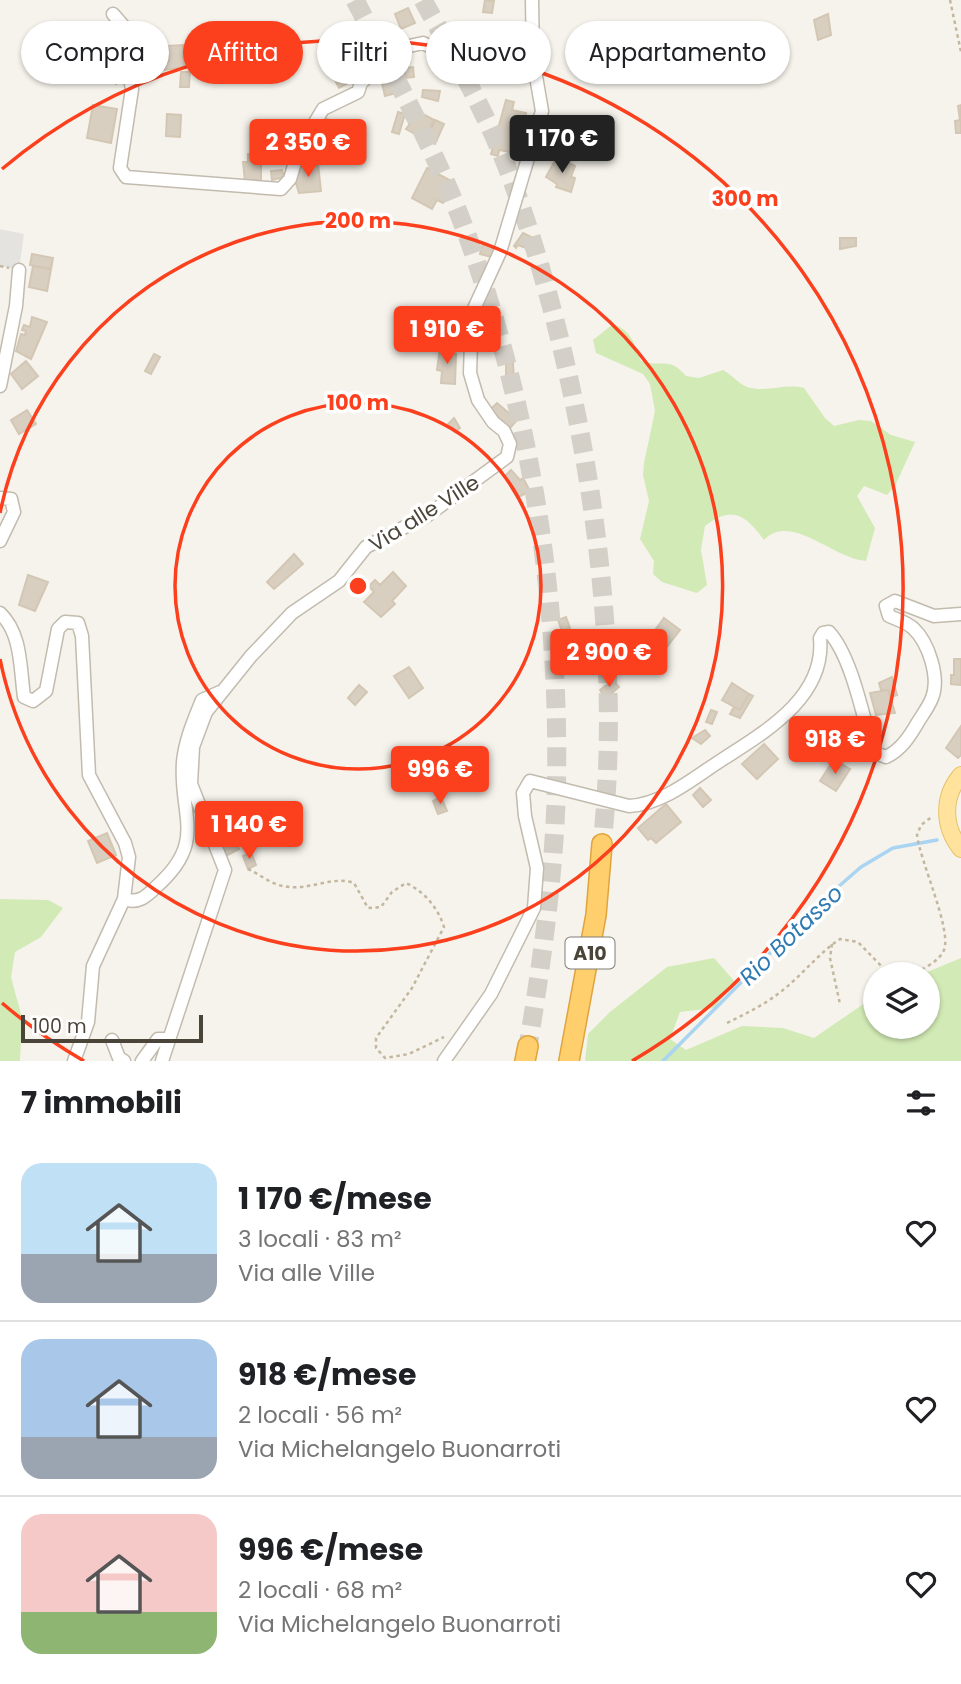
<!DOCTYPE html>
<html lang="it">
<head>
<meta charset="utf-8">
<style>
  :root { --surface:#fff; --page:#f2f2f2; --text:#202124; --muted:#757577; --line:#e0e0e0; --accent:#fc3f1d }
  body { margin:0; font-family:Poppins,sans-serif; background:var(--page); color:var(--text); height:100vh; display:flex; flex-direction:column; font-size:26px; white-space:nowrap }
  * { box-sizing:border-box; margin:0 }
  p { font-size:23px; color:var(--muted) }
  .icon { flex:none; width:38px; height:38px; fill:none; stroke:currentColor; stroke-width:2; stroke-linecap:round; stroke-linejoin:round }
  .map { position:relative; height:1061px; overflow:hidden }
  .sheet { display:flex; flex-direction:column; background:var(--surface); flex:1 }
  .sheet>* { flex:none }
  .hud { position:absolute; left:21px; top:21px; width:920px; height:63px; display:flex; gap:14px }
  .tools { position:absolute; left:863px; top:962px; display:grid; gap:14px }
  .tools a { display:grid; place-items:center; width:77px; height:77px; border-radius:50%; background:var(--surface); box-shadow:0 2px 5px #0004; font-size:35px }
  .scale { position:absolute; left:21px; bottom:18px; width:182px; box-sizing:border-box; padding-left:7px; border:4px solid #4b4439; border-top:0; font-size:19px; line-height:24px; white-space:nowrap; color:#4b4439; -webkit-text-stroke:5px #fff; paint-order:stroke }
  .price { position:absolute; translate:-50% -60px; padding:0 16px; border-radius:7px; background:var(--accent); color:#fff; font-size:23px; line-height:46px; filter:drop-shadow(0 2px 4px #0008) }
  .price::after { content:''; position:absolute; left:50%; top:42px; width:21px; height:16px; margin-left:-10px; background:inherit; clip-path:polygon(0 0,100% 0,50% 100%) }
  .price.on { background:#222; color:#fff }
  ul { padding:0; list-style:none }
  li { display:flex; align-items:center; gap:21px; height:175px; padding:0 21px }
  li+li { border-top:2px solid var(--line) }
  li span { display:grid; place-items:center; flex:none; width:196px; height:140px; border-radius:21px; color:#555 }
  li>.icon { margin-inline-start:auto }
  span .icon { width:84px; height:84px; fill:#fffc; stroke-width:1 }
  li b { font-size:30px }
  h2 { display:flex; justify-content:space-between; align-items:center; height:84px; padding:0 21px; font-size:30px }
  .chip { padding:0 24px; border-radius:32px; background:var(--surface); box-shadow:0 2px 5px #0004; font-size:24px; line-height:63px }
  .chip.on { background:var(--accent); color:#fff }
  .map>svg:first-child { display:block }
  .green { fill:#d2eab5 }
  .parking { fill:#e5e3e0 }
  .lines { fill:none; stroke-linecap:round; stroke-linejoin:round }
  .stream { stroke:#a9d4f2; stroke-width:3.5 }
  .building { fill:#d8cfc1; stroke:#d3c7b4; stroke-width:2 }
  .highway-tunnel { stroke:#d4d0c8; stroke-width:19; stroke-dasharray:19 10; stroke-linecap:butt }
  .minor-casing { stroke:#c2bbae; stroke-width:15 }
  .major-casing { stroke:#e6c16a; stroke-width:18 }
  .highway-casing { stroke:#e0a43c; stroke-width:22 }
  .path { stroke:#c4b79f; stroke-width:2.5; stroke-dasharray:3.5 3.5; stroke-linecap:butt }
  .minor { stroke:#fff; stroke-width:12 }
  .major { stroke:#ffe39c; stroke-width:16 }
  .highway { stroke:#ffcf6e; stroke-width:19 }
  .ring { fill:none; stroke:#fc3f1d; stroke-width:3.5 }
  .labels { text-anchor:middle; dominant-baseline:central; stroke-width:7; stroke-linejoin:round; paint-order:stroke }
  .shield { fill:#fff; stroke:#817c74; stroke-width:2 }
  .shield-label { font-size:19px; font-weight:bold; fill:#4b4439 }
  .street-label { font-size:21px; fill:#4b4439; stroke:#fff }
  .water-label { font-size:23px; font-style:italic; fill:#2e7ab2; stroke:#fff }
  .centre { fill:#fc3f1d; stroke:#fff; stroke-width:3.5 }
  .ring-label { font-size:21px; text-anchor:middle; font-weight:bold; fill:#fc3f1d; stroke:#fff; stroke-width:7; stroke-linejoin:round; paint-order:stroke }
</style>
</head>
<body>
<div class="map">
<svg width="961" height="1061" viewBox="0 0 961 1061">
  <rect width="100%" height="100%" fill="#f6f3ec"/>
  <path class="green" d="M613 324C632 331 634 343 641 361 662 368 669 356 686 376L699 378 723 370C732 375 739 384 747 387 767 393 785 383 804 388L825 418 834 426 859 420 871 421 891 435 915 442 895 486 887 495 864 486 857 496 875 528 866 561C833 559 791 512 764 540 745 515 733 505 705 526L701 550 707 585 697 593 662 582 653 574 654 561 640 539 649 501 643 475 644 463 655 411 650 384 643 374 596 353 593 340Z
    M0 899 48 900 63 908 41 937 15 952 11 977 22 1018 20 1061H0Z
    M714 958 735 982 714 1008 680 1012 670 1039 686 1050 742 1026 783 1028 814 1038 875 996V1027H928V975H920L961 958V1061H585L588 1034 610 1012 667 967Z"/>
  <path class="parking" d="M0 229 24 234 19 270 0 266Z"/>
  <g class="lines">
    <path class="stream" d="M663 1061 822 901 861 867 893 848 937 840"/>
  </g>
  <path class="building" d="M485 0 494 1 492 13 483 12Z
    M408 8 415 23 401 29 395 14Z
    M828 14 831 35 818 40 814 20Z
    M183 45 184 67 164 70V61H169L168 46Z
    M346 48 362 76 339 88 336 82 341 80 329 58Z
    M413 67 414 77 406 78 404 68Z
    M113 70 121 74 116 84 108 80Z
    M181 72H190L189 87H180Z
    M393 77 396 93 385 96 381 79Z
    M423 90 440 91 438 101 422 97Z
    M506 100 514 102 512 110 526 113 523 128 520 127 515 153 499 150 498 156 491 154Z
    M93 105 117 109 111 143 87 138Z
    M961 105V133H956L955 121 960 120 958 106Z
    M398 112 405 114 399 134 392 132Z
    M419 112 434 120 424 139 406 129Z
    M167 114 181 115 180 137 166 136Z
    M326 119 333 121 327 137 321 135Z
    M435 120 444 124 435 144 426 140Z
    M547 126 558 127V136H552L551 145 541 144Z
    M581 126 583 143 566 144 565 127Z
    M306 141 320 142 319 161 301 159Z
    M261 149V180L245 181 243 162H248V154H253V150Z
    M557 157 575 166 571 177 575 178 571 192 556 187 557 184 546 177Z
    M318 164 321 191 299 193 293 173 299 172 298 166Z
    M427 168 453 182 443 203 437 200 432 209 412 198Z
    M282 170 284 177 272 180 271 171Z
    M523 233 533 238 526 248 518 245 516 248 514 246Z
    M840 238H856V246L840 249Z
    M483 244 494 247 492 257 480 254Z
    M32 254 53 258 51 269 30 265Z
    M33 266 51 269 47 291 29 287Z
    M32 317 47 322 31 359 16 351 21 334 25 335 26 331 22 330 24 325 30 327Z
    M440 348 456 354 455 384 441 383 442 371 437 370Z
    M154 354 160 357 151 374 145 371Z
    M26 361 38 376 22 389 11 374Z
    M506 363H513L514 382H506Z
    M497 403 517 420 510 428 490 410Z
    M27 410 36 424 19 434 11 420Z
    M454 418 460 428 455 432 448 424Z
    M511 470 520 480 523 478 530 491 517 498 505 476Z
    M294 554 303 564 274 589 267 582Z
    M393 572 406 586 392 601 395 604 381 617 364 602 374 592 369 586 375 580 380 585Z
    M28 575 48 582 35 611 19 605Z
    M566 617 570 628 562 631 558 620Z
    M664 618 680 630 666 648 650 637Z
    M954 659H961V685L951 684V675H954Z
    M409 667 423 688 409 698 394 676Z
    M892 677 897 695 891 697 888 690H881L879 683Z
    M613 680 619 687 606 698 600 690Z
    M732 683 749 694 740 710 722 700Z
    M359 685 367 692 355 705 348 698Z
    M888 690 895 713 876 715 870 693Z
    M749 694 753 696 740 718 730 714 734 707 740 710Z
    M711 710 717 712 712 724 706 722Z
    M822 726 840 732 837 741 832 739 829 747 817 743Z
    M961 726V755L958 758 946 748Z
    M705 730 710 736 701 744 692 738Z
    M764 744 778 759 757 779 742 764Z
    M840 763 850 769 836 791 820 781 831 764 837 768Z
    M700 788 711 800 703 807 693 795Z
    M441 797 447 811 438 814 433 801Z
    M666 804 681 822 656 843 651 838 648 840 638 828Z
    M235 817 245 834 234 840 239 849 224 857 209 826 221 819 229 821Z
    M107 833 116 855 97 863 88 841Z
    M251 852 256 865 248 869 243 856Z"/>
  <g class="lines">
    <path class="highway-tunnel" d="M355 0C397 81 441 161 471 246 533 423 562 616 556 803 553 882 541 968 528 1046
      M423 0C456 60 491 121 514 186 584 382 625 637 602 844"/>
    <g class="minor-casing">
      <path id="minor" d="M113 14 126 29 127 64 132 89 120 168 126 177 281 189 290 179 299 149 323 109 358 92 361 83 400 48 423 43 455 59 500 71 511 63 531 35
        M0 386 16 306 19 270
        M0 498 11 499 14 512 0 541
        M0 613C22 634 20 668 24 697L33 701 46 691 58 629 65 622 78 623 82 636 89 775 125 843 129 857 124 899C138 904 146 897 156 887 208 841 179 816 183 762 185 740 194 720 202 700L220 692
        M112 1040 119 1058 124 1061
        M74 1061 88 1022 93 966 124 899
        M142 1061 158 1039H169
        M162 1061 225 870 191 784 193 747 206 712 251 656 292 613 339 581 366 547 428 515 507 457 510 444 504 431 493 422 478 400 470 373 472 313 500 252 542 111 533 59 532 0
        M444 1061 491 994 534 908 537 868 525 816 523 793 530 781 629 806C663 804 692 779 720 761 763 733 826 698 820 638L823 633 829 632C851 656 862 712 871 743L876 753 886 757C901 750 910 736 918 722 923 714 929 706 932 698 940 678 929 643 913 628 906 622 898 620 889 616L886 606 895 601 934 616 961 614"/>
    </g>
    <g class="major-casing">
      <path id="major" d="M961 775C942 797 943 827 961 849"/>
    </g>
    <g class="highway-casing">
      <path id="highway" d="M525 1061 528 1046
        M569 1061 596 915 602 844"/>
    </g>
    <path class="path" d="M950 0 961 52
      M0 266 9 268
      M248 869C259 874 271 884 283 886 308 892 331 875 354 883L368 908 381 907 392 892 406 883C425 892 438 908 444 927L412 988 376 1038V1048L385 1058 409 1054 444 1037
      M832 944 830 958 840 1004
      M909 975C920 971 939 962 944 950 952 930 920 861 917 835L921 825 933 816
      M727 1023C747 1013 766 1004 783 990 803 974 819 953 840 939L858 942 890 975"/>
    <use href="#minor" class="minor"/>
    <use href="#major" class="major"/>
    <use href="#highway" class="highway"/>
  </g>
  <g class="ring">
    <circle cx="358" cy="586" r="183"/>
    <path d="M0 513A365 365 0 1 1 0 659"/>
    <path d="M84 1061A548 548 0 0 1 2 1003M2 169A548 548 0 1 1 632 1061"/>
  </g>
  <g class="labels">
    <rect class="shield" x="565.5" y="937.5" width="49" height="31" rx="5"/>
    <g class="shield-label">
      <text x="590" y="953">A10</text>
    </g>
    <g class="street-label">
      <text transform="translate(424 513) rotate(-32)">Via alle Ville</text>
    </g>
    <g class="water-label">
      <text transform="translate(791 935) rotate(-44)">Rio Botasso</text>
    </g>
  </g>
  <circle cx="358" cy="586" r="10" class="centre"/>
  <g class="ring-label">
    <text x="745" y="206">300 m</text>
    <text x="358" y="228">200 m</text>
    <text x="358" y="410">100 m</text>
  </g>
</svg>
<div class="tools">
<a><svg class="icon" aria-label="layers" viewBox="0 0 24 24"><path d="M12 4l9 5-9 5-9-5zM3 14l9 5 9-5"/></svg></a>
</div>
<div class="scale">100 m</div>
<b class="price on" style="left:562px;top:175px">1 170 €</b>
<b class="price" style="left:308px;top:179px">2 350 €</b>
<b class="price" style="left:447px;top:366px">1 910 €</b>
<b class="price" style="left:609px;top:689px">2 900 €</b>
<b class="price" style="left:835px;top:776px">918 €</b>
<b class="price" style="left:440px;top:806px">996 €</b>
<b class="price" style="left:249px;top:861px">1 140 €</b>
<div class="hud">
<a class="chip">Compra</a>
<a class="chip on">Affitta</a>
<a class="chip">Filtri</a>
<a class="chip">Nuovo</a>
<a class="chip">Appartamento</a>
</div>
</div>
<section class="sheet">
<h2>7 immobili<svg class="icon" aria-label="filters" viewBox="0 0 24 24"><path d="M4 7h16M4 17h16"/><circle cx="9" cy="7" r="2"/><circle cx="15" cy="17" r="2"/></svg></h2>
<ul>
<li><span style="background:linear-gradient(#bfe0f5 65%,#9aa5b1 0)"><svg class="icon" aria-label="home" viewBox="0 0 24 24"><path d="M3 11l9-7 9 7M6 9v11h12V9"/></svg></span><div><b>1 170 €/mese</b><p>3 locali · 83 m²</p><p>Via alle Ville</p></div><svg class="icon" aria-label="heart" viewBox="0 0 24 24"><path d="M12 20l-8-8c-3-5 5-10 8-4 3-6 11-1 8 4z"/></svg></li>
<li><span style="background:linear-gradient(#a9c7e8 70%,#9aa5b1 0)"><svg class="icon" aria-label="home" viewBox="0 0 24 24"><path d="M3 11l9-7 9 7M6 9v11h12V9"/></svg></span><div><b>918 €/mese</b><p>2 locali · 56 m²</p><p>Via Michelangelo Buonarroti</p></div><svg class="icon" aria-label="heart" viewBox="0 0 24 24"><path d="M12 20l-8-8c-3-5 5-10 8-4 3-6 11-1 8 4z"/></svg></li>
<li><span style="background:linear-gradient(#f6c9c9 70%,#8fb573 0)"><svg class="icon" aria-label="home" viewBox="0 0 24 24"><path d="M3 11l9-7 9 7M6 9v11h12V9"/></svg></span><div><b>996 €/mese</b><p>2 locali · 68 m²</p><p>Via Michelangelo Buonarroti</p></div><svg class="icon" aria-label="heart" viewBox="0 0 24 24"><path d="M12 20l-8-8c-3-5 5-10 8-4 3-6 11-1 8 4z"/></svg></li>
</ul>
</section>
</body>
</html>
